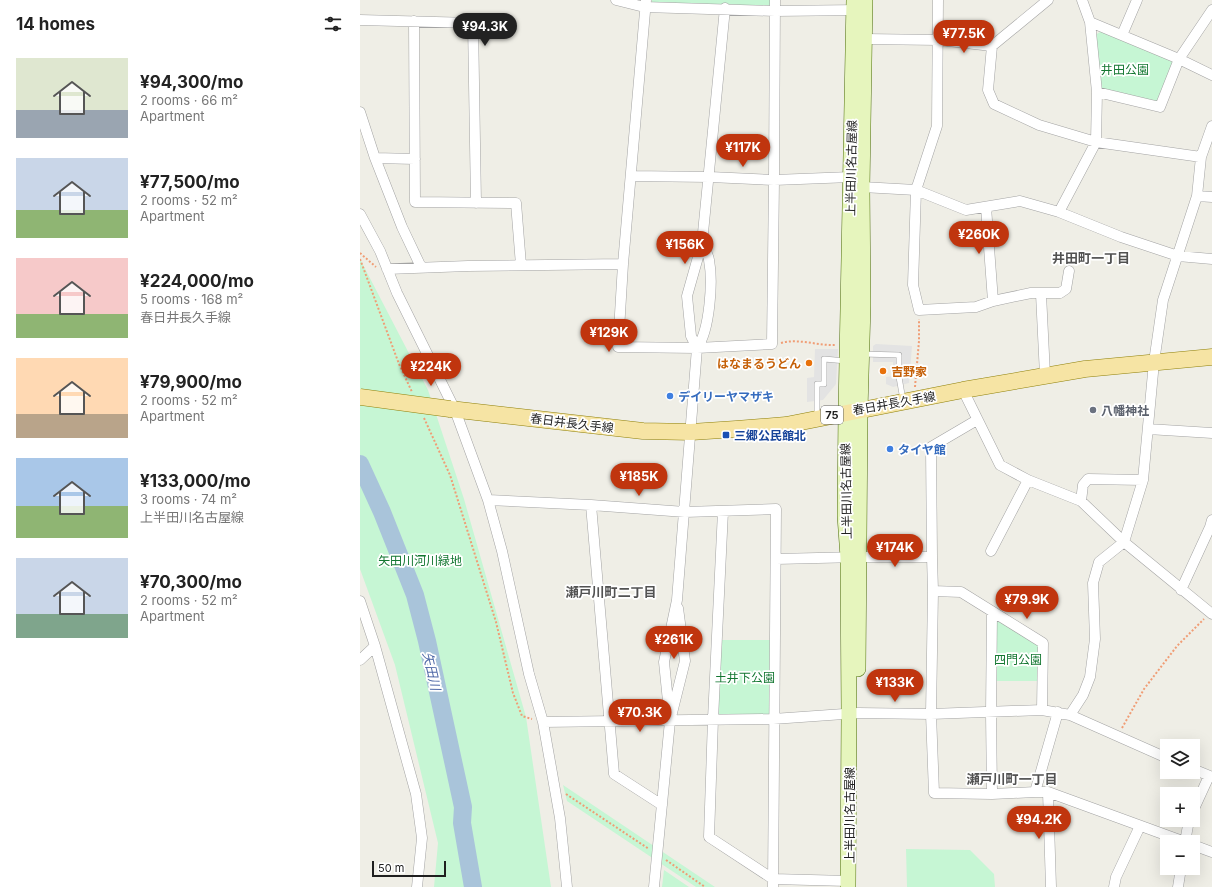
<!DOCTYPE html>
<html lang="en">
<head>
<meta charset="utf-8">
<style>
  :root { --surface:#fff; --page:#f6f6f6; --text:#222; --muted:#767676; --accent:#c0350e }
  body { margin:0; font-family:Inter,"Noto Sans JP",sans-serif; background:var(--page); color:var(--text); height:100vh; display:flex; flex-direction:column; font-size:15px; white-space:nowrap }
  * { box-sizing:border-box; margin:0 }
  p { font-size:13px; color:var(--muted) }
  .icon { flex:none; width:22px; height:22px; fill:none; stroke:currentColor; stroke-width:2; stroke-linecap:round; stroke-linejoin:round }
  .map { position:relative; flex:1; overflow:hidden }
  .sheet { display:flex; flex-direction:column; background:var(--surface); width:360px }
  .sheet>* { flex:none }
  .controls { position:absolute; left:800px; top:739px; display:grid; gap:8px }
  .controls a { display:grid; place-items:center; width:40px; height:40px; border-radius:0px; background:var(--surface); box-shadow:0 4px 16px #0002; font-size:20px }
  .scale { position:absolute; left:12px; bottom:10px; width:74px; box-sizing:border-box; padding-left:4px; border:2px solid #1f1f1f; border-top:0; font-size:11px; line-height:14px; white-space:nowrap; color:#1f1f1f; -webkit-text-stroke:3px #fff; paint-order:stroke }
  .price { position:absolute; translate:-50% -34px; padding:0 9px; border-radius:14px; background:var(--accent); color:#fff; font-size:13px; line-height:26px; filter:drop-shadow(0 1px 2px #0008) }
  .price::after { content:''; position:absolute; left:50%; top:24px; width:12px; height:9px; margin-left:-6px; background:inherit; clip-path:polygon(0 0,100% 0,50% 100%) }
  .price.on { background:#222; color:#fff }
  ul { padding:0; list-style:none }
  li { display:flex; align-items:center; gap:12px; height:100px; padding:0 16px }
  li span { display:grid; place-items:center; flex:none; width:112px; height:80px; border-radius:0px; color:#555 }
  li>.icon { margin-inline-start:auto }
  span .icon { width:48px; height:48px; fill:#fffc; stroke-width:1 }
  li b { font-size:17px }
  h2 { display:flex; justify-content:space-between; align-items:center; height:48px; padding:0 16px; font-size:17px }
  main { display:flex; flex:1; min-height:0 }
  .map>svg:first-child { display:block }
  .park { fill:#c6f6d4 }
  .parking { fill:#e3e3e3 }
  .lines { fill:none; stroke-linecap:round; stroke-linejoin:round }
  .river { stroke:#a9c4da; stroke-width:18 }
  .service-casing { stroke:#a3a3a3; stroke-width:6 }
  .minor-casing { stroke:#a3a3a3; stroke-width:11 }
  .secondary-casing { stroke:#4f6f0c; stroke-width:16 }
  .primary-casing { stroke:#8f800a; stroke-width:17 }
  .path { stroke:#f09d75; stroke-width:2; stroke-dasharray:2 2; stroke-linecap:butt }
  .service { stroke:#fff; stroke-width:5 }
  .minor { stroke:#fff; stroke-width:10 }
  .secondary { stroke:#e6f5bd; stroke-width:15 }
  .primary { stroke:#f6e4a4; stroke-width:16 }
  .primary-bridge-casing { stroke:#8f800a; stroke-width:17; stroke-linecap:butt }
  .primary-bridge { stroke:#f6e4a4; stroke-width:16 }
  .food-dot { fill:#e8710a; stroke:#fff; stroke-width:1.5 }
  .shop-dot { fill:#3f7fe0; stroke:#fff; stroke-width:1.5 }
  .worship-dot { fill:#6b7280; stroke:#fff; stroke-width:1.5 }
  .transit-dot { fill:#1a4fb4; stroke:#fff; stroke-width:1.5 }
  .labels { text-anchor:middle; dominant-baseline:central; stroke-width:3.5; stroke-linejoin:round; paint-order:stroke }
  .shield { fill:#fff; stroke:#626262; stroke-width:1 }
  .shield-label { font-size:11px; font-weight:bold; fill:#1f1f1f }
  .park-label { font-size:12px; fill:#137731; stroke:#fff }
  .street-label { font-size:12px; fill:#1f1f1f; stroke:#fff }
  .food-label { font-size:12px; font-weight:bold; fill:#c56008; stroke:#fff; text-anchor:end }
  .shop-label { font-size:12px; font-weight:bold; fill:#366cbe; stroke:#fff; text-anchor:start }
  .worship-label { font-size:12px; font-weight:bold; fill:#5b616d; stroke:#fff; text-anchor:start }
  .transit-label { font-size:12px; font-weight:bold; fill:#164399; stroke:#fff; text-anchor:start }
  .neighbourhood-label { font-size:13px; font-weight:bold; fill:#525252; stroke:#fff }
  .water-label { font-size:13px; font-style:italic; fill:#516aa8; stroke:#fff }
</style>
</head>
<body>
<main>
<section class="sheet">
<h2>14 homes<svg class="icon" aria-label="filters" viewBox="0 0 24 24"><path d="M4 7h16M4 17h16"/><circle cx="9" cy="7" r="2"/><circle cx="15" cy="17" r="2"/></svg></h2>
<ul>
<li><span style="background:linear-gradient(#dfe7d0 65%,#9aa5b1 0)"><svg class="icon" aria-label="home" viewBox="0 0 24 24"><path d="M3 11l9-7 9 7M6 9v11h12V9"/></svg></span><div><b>¥94,300/mo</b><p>2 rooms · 66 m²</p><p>Apartment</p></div></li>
<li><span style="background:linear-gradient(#c9d6e8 65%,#8fb573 0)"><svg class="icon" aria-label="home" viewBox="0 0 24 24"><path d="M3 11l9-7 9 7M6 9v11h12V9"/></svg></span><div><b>¥77,500/mo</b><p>2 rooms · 52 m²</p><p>Apartment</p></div></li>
<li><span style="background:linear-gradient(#f6c9c9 70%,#8fb573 0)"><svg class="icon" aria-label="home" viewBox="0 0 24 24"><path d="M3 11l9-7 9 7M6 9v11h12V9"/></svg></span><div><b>¥224,000/mo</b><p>5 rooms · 168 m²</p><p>春日井長久手線</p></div></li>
<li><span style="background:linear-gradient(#ffd9b3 70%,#b9a48a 0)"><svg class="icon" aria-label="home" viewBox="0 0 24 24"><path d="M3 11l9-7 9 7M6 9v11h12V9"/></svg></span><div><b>¥79,900/mo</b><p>2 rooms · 52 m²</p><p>Apartment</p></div></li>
<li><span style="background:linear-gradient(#a9c7e8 60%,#8fb573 0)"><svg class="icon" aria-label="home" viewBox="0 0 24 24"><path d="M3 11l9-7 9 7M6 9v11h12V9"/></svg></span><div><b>¥133,000/mo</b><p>3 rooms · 74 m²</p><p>上半田川名古屋線</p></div></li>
<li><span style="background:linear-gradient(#c9d6e8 70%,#7fa58c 0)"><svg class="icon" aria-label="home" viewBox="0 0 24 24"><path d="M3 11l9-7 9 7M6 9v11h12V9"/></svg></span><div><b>¥70,300/mo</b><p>2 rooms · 52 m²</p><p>Apartment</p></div></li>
</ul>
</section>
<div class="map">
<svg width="852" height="887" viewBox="0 0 852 887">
  <rect width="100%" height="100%" fill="#efeee6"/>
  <path class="park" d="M292 0H410V6L292 2Z
    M742 31 814 62 798 103 741 88 735 35Z
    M0 259 68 390 104 499 166 717 191 887H74L78 843 35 665 0 569Z
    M636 618 681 645 679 681H636Z
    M361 640H412L409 715H358Z
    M203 785 355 887H336L207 801Z
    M546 849 610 850 634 874 635 887H547Z
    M304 870 329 887H302Z"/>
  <path class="parking" d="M516 344 552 346 549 383 533 387 526 384V377L533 376V362H513V346Z
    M455 349H478L476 384 463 400 447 402V378L454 377Z"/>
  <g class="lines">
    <path class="river" d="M0 464 22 512 55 595 67 641 103 807 102 823 113 887"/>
    <g class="service-casing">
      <path id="service" d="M502 354 539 355V377L543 400
        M457 417V384H464V359L486 361"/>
    </g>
    <g class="minor-casing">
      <path id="minor" d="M256 0 284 7 415 11 499 10
        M286 0 263 264 258 347 337 348 412 344 414 180 415 0
        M578 0 577 126 556 190 553 285 559 310 616 307 633 301 671 293H700L706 289 709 271
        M0 20 113 23 116 203
        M54 21 55 202 156 203 161 265
        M730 22 819 59 852 75
        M762 35 777 0
        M505 39 579 40 632 46 688 0
        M632 46 628 90 634 104 679 125 736 142 841 157
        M737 92 800 107 819 59 852 10
        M0 112 15 158 55 159
        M15 158 42 227 61 267
        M271 176 350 177 414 180 491 177
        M502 187 556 190 606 210 660 201 699 212 761 237 818 256 852 259
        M837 196 852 197
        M626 207 633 301
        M699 212 736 142 737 92 730 22 722 0
        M0 214 20 251 37 293 95 410 128 500 142 551 169 674 183 722 200 818 207 887
        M27 269 108 266 263 264
        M681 294 685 375
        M337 348C350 330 353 281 349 260 348 255 345 248 342 243
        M603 390 640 465 668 480 721 501 764 542 852 614
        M617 420 571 447 572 557 573 591 571 714 574 793 632 794 675 792H688L825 842
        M788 429 852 433
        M128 500 231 505 325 512 416 509 413 887
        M721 501 723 485 728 479 783 480
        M231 505 254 774 302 805
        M363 511 353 719 349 837 413 879 488 881
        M631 551 668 480
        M416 559 499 557H572
        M821 590 850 527 852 520
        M573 591 601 592 683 643 682 710
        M0 601 15 646 56 794 62 838 57 887
        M632 612 631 713 632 794
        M0 660 15 646
        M710 715 723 695 730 677 735 639 733 583 739 562 764 542 783 480 794 362 803 300 837 196 841 157 852 126
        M310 721 304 662 317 600 337 348 331 336 327 296 342 243 365 8
        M183 722 413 719 498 713 571 714 682 710 710 715 807 758
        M833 769 852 777
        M675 792 698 712
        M688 792 691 887
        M833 811 849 776
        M825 842 829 820
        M833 845 852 852
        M294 887 310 721 325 661 318 608
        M754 887 756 877 780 826
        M818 887 821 868"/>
    </g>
    <g class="secondary-casing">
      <path id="secondary" d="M498 669 500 410 503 305 502 187 505 0
        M488 887 489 714 488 557 485 516 486 412 494 0"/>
    </g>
    <g class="primary-casing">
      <path id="primary" d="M90 409 283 431 331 432 376 429 426 425 603 390 725 369 852 357"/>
    </g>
    <path class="path" d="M0 253 16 267
      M0 259 39 364 52 392
      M421 343C439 338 458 346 476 345
      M555 387 559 341V319
      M64 418 90 475 136 622 153 693 162 716 172 719
      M762 728 784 689 817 646 844 619
      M206 794 289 849
      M306 860 345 887"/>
    <use href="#service" class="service"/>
    <use href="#minor" class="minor"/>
    <use href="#secondary" class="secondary"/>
    <use href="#primary" class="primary"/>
    <g class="primary-bridge-casing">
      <path id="primary-bridge" d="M0 397 90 409"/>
    </g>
    <use href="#primary-bridge" class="primary-bridge"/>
  </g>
  <g class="food-dot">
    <circle cx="449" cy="363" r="4"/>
    <circle cx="523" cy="371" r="4"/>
  </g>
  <g class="shop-dot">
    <circle cx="310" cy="396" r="4"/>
    <circle cx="530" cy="449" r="4"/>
  </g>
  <circle class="worship-dot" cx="733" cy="410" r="4"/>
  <rect class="transit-dot" x="362" y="431" width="8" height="8" rx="2"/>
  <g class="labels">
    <rect class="shield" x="461" y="406" width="22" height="18" rx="3"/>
    <g class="shield-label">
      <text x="472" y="415">75</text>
    </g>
    <g class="park-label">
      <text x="765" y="69">井田公園</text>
      <text x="60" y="560">矢田川河川緑地</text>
      <text x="658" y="659">四門公園</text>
      <text x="385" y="677">土井下公園</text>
    </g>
    <g class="street-label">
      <text transform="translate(491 168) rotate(-89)">上半田川名古屋線</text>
      <text transform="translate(534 403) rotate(-10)">春日井長久手線</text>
      <text transform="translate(212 423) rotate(7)">春日井長久手線</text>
      <text transform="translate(486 491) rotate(-91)">上半田川名古屋線</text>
      <text transform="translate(489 815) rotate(-90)">上半田川名古屋線</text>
    </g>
    <g class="food-label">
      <text x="441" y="363">はなまるうどん</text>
      <text x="531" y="371" text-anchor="start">吉野家</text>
    </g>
    <g class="shop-label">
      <text x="318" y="396">デイリーヤマザキ</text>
      <text x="538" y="449">タイヤ館</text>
    </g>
    <g class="worship-label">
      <text x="741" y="410">八幡神社</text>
    </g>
    <g class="transit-label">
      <text x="374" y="435">三郷公民館北</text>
    </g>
    <g class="neighbourhood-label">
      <text x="731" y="258">井田町一丁目</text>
      <text x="251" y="592">瀬戸川町二丁目</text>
      <text x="652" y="779">瀬戸川町一丁目</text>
    </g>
    <g class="water-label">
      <text transform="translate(72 671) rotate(77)">矢田川</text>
    </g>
  </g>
</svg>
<div class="controls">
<a><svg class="icon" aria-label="layers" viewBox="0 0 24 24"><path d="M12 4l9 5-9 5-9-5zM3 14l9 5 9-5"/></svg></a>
<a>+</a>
<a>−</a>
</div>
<div class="scale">50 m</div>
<b class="price on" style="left:125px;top:47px">¥94.3K</b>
<b class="price" style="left:604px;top:54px">¥77.5K</b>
<b class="price" style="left:383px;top:168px">¥117K</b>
<b class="price" style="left:619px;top:255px">¥260K</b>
<b class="price" style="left:325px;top:265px">¥156K</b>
<b class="price" style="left:249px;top:353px">¥129K</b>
<b class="price" style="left:71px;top:387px">¥224K</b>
<b class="price" style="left:279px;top:497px">¥185K</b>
<b class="price" style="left:535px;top:568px">¥174K</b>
<b class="price" style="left:667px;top:620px">¥79.9K</b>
<b class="price" style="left:314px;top:660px">¥261K</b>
<b class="price" style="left:535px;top:703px">¥133K</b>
<b class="price" style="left:280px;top:733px">¥70.3K</b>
<b class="price" style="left:679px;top:840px">¥94.2K</b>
</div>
</main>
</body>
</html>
